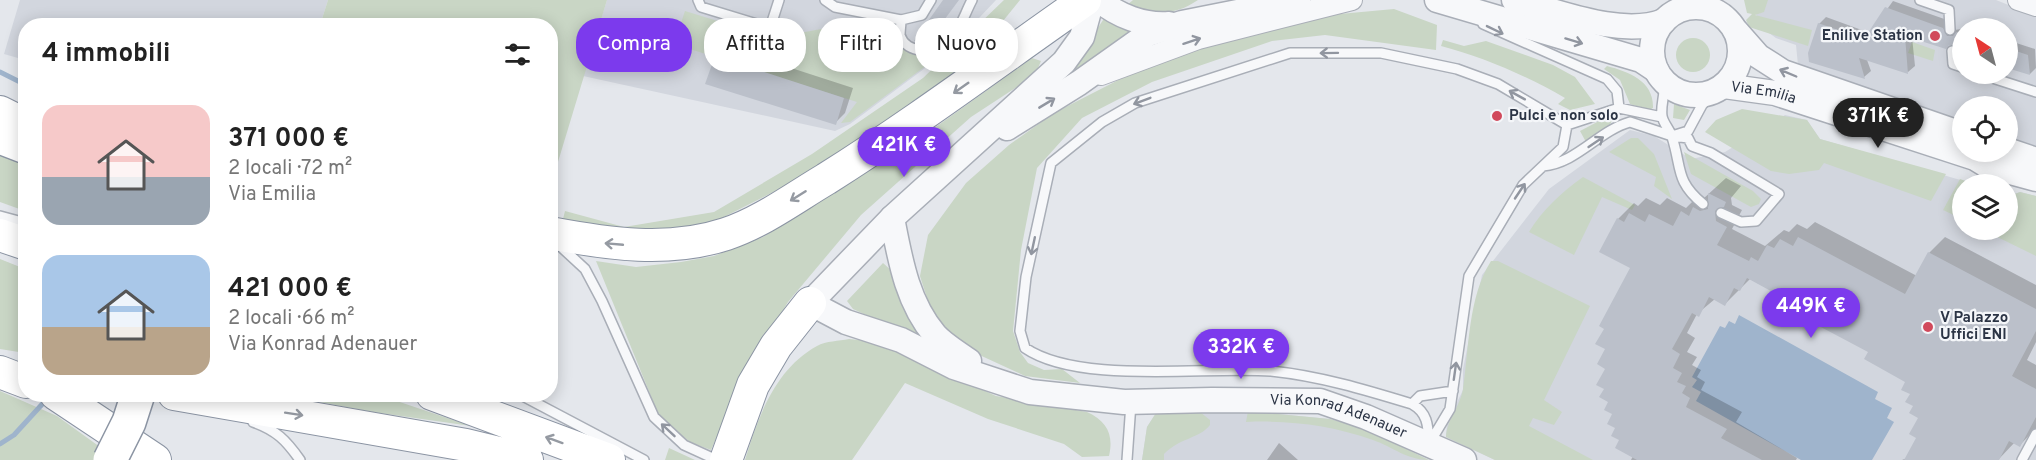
<!DOCTYPE html>
<html lang="it">
<head>
<meta charset="utf-8">
<style>
  :root { --surface:#fff; --page:#f2f2f2; --text:#222; --muted:#767676; --accent:#7c3aed }
  body { margin:0; font-family:Overpass,sans-serif; background:var(--page); color:var(--text); height:100vh; display:flex; flex-direction:column; font-size:22px; white-space:nowrap }
  * { box-sizing:border-box; margin:0 }
  p { font-size:20px; color:var(--muted) }
  .icon { flex:none; width:33px; height:33px; fill:none; stroke:currentColor; stroke-width:2; stroke-linecap:round; stroke-linejoin:round }
  .map { position:relative; flex:1; overflow:hidden }
  .side { position:absolute; left:18px; top:18px; width:540px; height:384px; display:flex; flex-direction:column; background:var(--surface); border-radius:24px; box-shadow:0 3px 15px #0003 }
  .side>* { flex:none }
  .top-card { position:absolute; left:576px; top:18px; width:570px; height:54px; display:flex; gap:12px }
  .needle { width:39px; rotate:324deg }
  .buttons { position:absolute; left:1952px; top:18px; display:grid; gap:12px }
  .buttons a { display:grid; place-items:center; width:66px; height:66px; border-radius:50%; background:var(--surface); box-shadow:0 3px 15px #0003; font-size:30px }
  .price { position:absolute; translate:-50% -51px; padding:0 14px; border-radius:21px; background:var(--accent); color:#fff; font-size:20px; line-height:39px; filter:drop-shadow(0 2px 3px #0008) }
  .price::after { content:''; position:absolute; left:50%; top:36px; width:18px; height:14px; margin-left:-9px; background:inherit; clip-path:polygon(0 0,100% 0,50% 100%) }
  .price.on { background:#222; color:#fff }
  ul { padding:0; list-style:none }
  li { display:flex; align-items:center; gap:18px; height:150px; padding:0 24px }
  li span { display:grid; place-items:center; flex:none; width:168px; height:120px; border-radius:18px; color:#555 }
  li>.icon { margin-inline-start:auto }
  span .icon { width:72px; height:72px; fill:#fffc; stroke-width:1 }
  li b { font-size:26px }
  h2 { display:flex; justify-content:space-between; align-items:center; height:72px; padding:0 24px; font-size:26px }
  .pill { padding:0 21px; border-radius:24px; background:var(--surface); box-shadow:0 3px 15px #0003; font-size:21px; line-height:54px }
  .pill.on { background:var(--accent); color:#fff }
  .map>svg:first-child { display:block }
  .built { fill:#d2d6de; fill-rule:evenodd }
  .green { fill:#c9d6c5 }
  .water { fill:#9fb4cc }
  .shadow { fill:#0003 }
  .lines { fill:none; stroke-linecap:round; stroke-linejoin:round }
  .stream { stroke:#9fb4cc; stroke-width:5 }
  .building { fill:#bbc0ca }
  .service-casing { stroke:#a9aeb7; stroke-width:12 }
  .minor-casing { stroke:#a9aeb7; stroke-width:22 }
  .tertiary-casing { stroke:#a9aeb7; stroke-width:27 }
  .trunk-casing { stroke:#8b94a3; stroke-width:34 }
  .motorway-casing { stroke:#8b94a3; stroke-width:36 }
  .service { stroke:#f7f8fa; stroke-width:9 }
  .minor { stroke:#f7f8fa; stroke-width:20 }
  .tertiary { stroke:#f7f8fa; stroke-width:24 }
  .trunk { stroke:#fff; stroke-width:32 }
  .motorway { stroke:#fff; stroke-width:33 }
  .motorway-bridge-casing { stroke:#8b94a3; stroke-width:36; stroke-linecap:butt }
  .motorway-bridge { stroke:#fff; stroke-width:33 }
  .oneway { stroke:#9196a0 }
  .oneway2 { stroke:#959aa2 }
  .poi-dot { fill:#d1495b; stroke:#f4f6f9; stroke-width:2 }
  .labels { text-anchor:middle; dominant-baseline:central; stroke-width:4.5; stroke-linejoin:round; paint-order:stroke }
  .poi-label { font-size:15px; font-weight:bold; fill:#2b3445; stroke:#f4f6f9; text-anchor:start }
  .street-label { font-size:15px; fill:#2b3445; stroke:#f4f6f9 }
</style>
</head>
<body>
<div class="map">
<svg width="2036" height="460" viewBox="0 0 2036 460">
  <rect width="100%" height="100%" fill="#e4e7ec"/>
  <path class="built" d="M20 0H328L320 25 26 26 25 60 4 54Z
    M607 0H996L948 51 850 124 835 131 583 76Z
    M1747 0H1996L2036 16V151L2007 141V106H1962V127L1798 65 1796 45 1776 38 1762 28 1752 5ZM1962 28H2007V74H1962Z
    M1785 115 1807 120 1820 139 1974 184H1962V230H2007V197L2020 192 2036 196V460H1495L1446 437 1447 423 1463 390V369L1482 275 1549 189 1630 130 1654 136 1691 159 1725 152Z
    M1248 411 1330 419 1429 460H1142L1147 427 1156 413Z"/>
  <path class="green" d="M328 0H607L551 185 550 26 320 25Z
    M1004 0H1020L977 53 910 109 803 177 716 221 685 232 622 236 562 223 565 211 624 227 714 212 812 154 923 78Z
    M1133 0H1198C1173 17 1154 14 1126 6Z
    M1744 0H1768L1764 12 1755 15 1812 30 1808 46 1749 27 1746 20 1752 14 1747 13Z
    M1394 9 1437 25 1436 50 1325 35 1272 41 1152 82 1082 118 1037 168 1021 250 1013 331 1020 352 1028 363 1044 370 1062 369 1080 383 1025 376 960 346 933 317 920 276 928 235 966 183 1009 145 1054 113 1132 73 1221 37 1318 16Z
    M685 11 773 38 848 24 861 29 859 38 881 41 885 31 890 32 896 44 927 55 942 54 850 122 841 123 857 102 674 44Z
    M1105 17 1119 26 1135 31 1073 76 1054 81 1088 43Z
    M1676 55a17 17 0 1 1 34 0a17 17 0 1 1-34 0Z
    M1443 40 1464 46 1486 41 1553 65 1575 77 1595 104 1570 110 1558 104 1565 98C1527 76 1483 57 1441 46Z
    M1912 42 1935 50 1933 61 1908 53Z
    M1032 58 1041 61 1035 75 971 117 861 215 788 302 744 375 711 450 690 442 659 416 596 261 636 267 681 262 714 256 763 237 933 129Z
    M1607 66C1629 72 1654 81 1653 108L1649 110 1630 104 1620 80 1604 69Z
    M1674 104 1690 110 1684 120 1673 118Z
    M1742 109 1807 120 1820 139 1946 174 1931 201 1824 163 1819 170 1789 174 1771 171 1705 132 1716 120Z
    M1601 120 1612 121 1607 129 1586 142 1580 131Z
    M1631 138H1638L1654 154 1672 199 1654 186 1656 177 1609 152Z
    M0 152 25 163V211L0 202Z
    M1684 152 1753 191 1761 199 1759 204 1751 207 1691 174Z
    M1583 177 1635 205 1632 210 1602 197 1574 255 1529 232C1542 210 1562 192 1583 177Z
    M1960 179 1974 184H1962V219L1943 210Z
    M2020 192 2036 196V256L1983 230H2007V197Z
    M0 259 25 269V353L0 349Z
    M1491 261H1498L1590 306 1544 400 1562 412 1554 425 1533 418 1529 426 1593 460H1495L1446 437C1447 419 1460 407 1463 389 1469 349 1468 297 1491 261Z
    M883 263 893 272 927 343 853 309 847 301Z
    M849 339 878 342 996 396 1087 412C1107 421 1114 435 1109 456L1082 457 1064 444 988 419 905 383 852 460H745C758 417 775 369 817 346 826 341 839 341 849 339Z
    M0 391 57 416 118 460H0Z
    M282 395H379L471 426 373 412Z
    M1248 411 1330 419 1365 429 1429 460C1407 460 1393 447 1373 440 1331 425 1290 420 1246 422Z
    M1200 412 1210 420V425C1199 439 1181 437 1164 454V460H1142L1147 427 1156 413Z
    M669 448 695 460H665Z"/>
  <path class="water" d="M1739 315 1878 392 1875 399 1892 408 1887 418 1894 422 1872 460H1801L1696 401 1701 392 1692 387 1697 380 1692 377 1720 326 1725 328 1729 321 1735 324Z"/>
  <path class="shadow" d="M1893 1 1950 21 1954 30 1962 29V53L1955 43 1912 37 1915 66 1908 72 1867 60 1871 71 1864 77 1819 24 1826 17 1870 33Z
    M2007 40 2035 49 2036 68 2030 74 2007 66Z
    M726 47 853 88 845 113 835 123 717 57Z
    M1726 178 1741 186 1731 198 1732 205 1742 210 1732 229 1765 246 1784 230 1789 232 1797 224 1807 229 1815 222 1917 276 1929 253 1945 237 2036 285V342L2027 360 2036 365V428L2020 445 2015 442 1998 460H1902L1907 458 1918 437 1920 417 1907 381 1870 352 1791 301 1750 279 1725 304 1715 299 1697 314 1687 333 1695 338 1687 352 1697 357 1692 365 1701 370 1697 377 1705 382 1701 390 1742 412 1736 422 1797 458 1796 460H1631L1633 456 1621 440 1606 389 1607 349 1632 268 1618 219 1634 203 1638 206 1646 198 1660 205 1667 198 1686 208 1698 196 1703 199Z
    M1279 443 1298 460H1267Z"/>
  <g class="lines">
    <path class="stream" d="M0 72 26 85
      M0 444 14 435 46 400"/>
  </g>
  <path class="building" d="M943 0H959L927 43 914 41Z
    M1885 7 1943 28 1947 36H1953L1956 32 1962 34V54L1954 45H1949L1946 49 1905 36 1908 74 1859 58 1865 79 1809 62 1808 53 1818 23 1864 39Z
    M2007 48 2028 55 2030 75 2007 68Z
    M715 56 844 98 836 125 705 84Z
    M1708 193 1726 202 1724 207 1715 211 1716 221 1727 227 1717 245 1749 261 1751 257 1758 261 1767 245 1774 248 1780 239 1793 246 1798 237 1905 294 1928 252 2036 309V331L2012 376 2036 389V417L2020 447 2009 441 1999 460H1904L1916 438 1909 434 1918 418 1909 413 1913 406 1905 402 1910 394 1901 390 1905 382 1864 359 1868 352 1785 308 1789 301 1747 278 1740 291 1734 288 1725 306 1709 297 1699 317 1692 313 1672 349 1680 354 1673 368 1682 373 1677 382 1686 386 1682 393 1690 398 1686 407 1727 429 1721 438 1762 460H1637L1615 448 1619 440 1611 436 1615 428 1607 424 1612 414 1604 410 1608 402 1599 397 1604 389 1596 385 1605 369 1597 364 1605 349 1595 344 1604 329 1599 326 1630 268 1599 252 1617 218 1624 222 1629 213 1645 222 1649 214 1673 226 1681 211 1689 216 1693 207 1700 211 1708 209Z"/>
  <g class="lines">
    <g class="service-casing">
      <path id="service" d="M698 0 701 7 770 28 779 0
        M825 0 835 7 901 20 922 15 931 0
        M1920 0 1949 10 1950 30
        M901 20C901 24 900 31 900 35 906 55 937 53 949 42 960 31 965 13 972 0
        M1483 24 1607 79 1617 91 1619 108
        M1952 51 1953 64 1962 67
        M1980 74 2036 92
        M1661 78C1668 91 1660 102 1662 116 1663 123 1670 130 1672 137 1682 168 1675 181 1703 204
        M1712 93 1702 105 1688 131 1672 136 1688 138 1692 146 1711 153 1779 194 1756 221 1741 222 1721 213
        M1543 166C1577 163 1598 131 1630 122L1672 136
        M0 216 26 223
        M559 245 585 269 602 301 654 417 684 445 717 460
        M519 394 644 460
        M1412 404 1420 396 1453 391
        M253 422C276 430 286 440 300 460
        M1429 443C1428 426 1428 413 1412 404 1366 390 1320 376 1271 371 1206 366 1079 385 1025 348L1020 331 1026 277 1051 163 1102 122 1135 103 1290 53H1381L1457 69 1498 84 1567 125 1619 108 1662 117
        M1429 444 1450 409 1469 276 1523 185 1563 147 1567 125
        M1127 460 1131 403
        M2022 460 2036 434"/>
    </g>
    <g class="minor-casing">
      <path id="minor" d="M2018 0 2036 6
        M1101 75 1198 39 1352 0"/>
    </g>
    <g class="tertiary-casing">
      <g id="tertiary">
        <path id="s1" d="M1092 0 1082 37 1064 62 892 218 810 303 846 322 901 340 954 367 1030 392 1124 402 1212 400 1320 401 1366 417 1464 460"/>
        <path d="M1099 0C1118 16 1144 26 1169 24"/>
        <path d="M1437 0 1641 60 1656 70"/>
        <path d="M1514 0C1557 11 1621 38 1664 21"/>
        <circle cx="1696" cy="51" r="44"/>
        <path d="M1736 31 1758 56 1783 72 1962 134"/>
        <path id="s2" d="M1724 86 1775 93 1975 158 1988 166 2036 179"/>
        <path d="M1007 128 1079 83 1148 34 1182 23 1298 0"/>
        <path d="M2007 150 2036 160"/>
        <path d="M892 218C900 259 907 302 935 335 944 345 958 353 969 361"/>
      </g>
    </g>
    <g class="trunk-casing">
      <path id="trunk" d="M0 112 26 125
        M550 233C608 244 669 253 726 234 762 222 794 198 826 179 915 123 999 60 1085 0
        M0 235 26 244
        M0 372 26 382
        M56 394 155 460
        M174 394 466 445 527 460
        M432 394 609 460
        M726 460 753 385 776 346 810 303"/>
    </g>
    <g class="motorway-casing">
      <path id="motorway" d="M0 137 26 147"/>
    </g>
    <use href="#service" class="service"/>
    <use href="#minor" class="minor"/>
    <use href="#tertiary" class="tertiary"/>
    <use href="#trunk" class="trunk"/>
    <use href="#motorway" class="motorway"/>
    <g class="motorway-bridge-casing">
      <path id="motorway-bridge" d="M110 460 129 422 138 394"/>
    </g>
    <use href="#motorway-bridge" class="motorway-bridge"/>
  </g>
  <defs><path id="oneway-shaft" d="M-6 0H5M1.5-3L5.5 0L1.5 3" fill="none" stroke-width="1.6" stroke-linecap="round" stroke-linejoin="round" transform="scale(1.5)"/></defs>
  <g class="oneway">
    <use href="#oneway-shaft" transform="translate(1495 30) rotate(26)"/>
    <use href="#oneway-shaft" transform="translate(1192 41) rotate(-18)"/>
    <use href="#oneway-shaft" transform="translate(1574 41) rotate(17)"/>
    <use href="#oneway-shaft" transform="translate(1329 53) rotate(179)"/>
    <use href="#oneway-shaft" transform="translate(1788 73) rotate(-157)"/>
    <use href="#oneway-shaft" transform="translate(1517 95) rotate(-151)"/>
    <use href="#oneway-shaft" transform="translate(1142 101) rotate(159)"/>
    <use href="#oneway-shaft" transform="translate(1047 103) rotate(-31)"/>
    <use href="#oneway-shaft" transform="translate(1596 142) rotate(-34)"/>
    <use href="#oneway-shaft" transform="translate(1520 191) rotate(-56)"/>
    <use href="#oneway-shaft" transform="translate(1033 246) rotate(102)"/>
    <use href="#oneway-shaft" transform="translate(1455 371) rotate(-82)"/>
    <use href="#oneway-shaft" transform="translate(668 430) rotate(-137)"/>
  </g>
  <g class="oneway2">
    <use href="#oneway-shaft" transform="translate(961 88) rotate(145)"/>
    <use href="#oneway-shaft" transform="translate(798 196) rotate(148)"/>
    <use href="#oneway-shaft" transform="translate(614 244) rotate(-175)"/>
    <use href="#oneway-shaft" transform="translate(294 414) rotate(9)"/>
    <use href="#oneway-shaft" transform="translate(554 440) rotate(-160)"/>
  </g>
  <g class="poi-dot">
    <circle cx="1935" cy="36" r="6"/>
    <circle cx="1497" cy="116" r="6"/>
    <circle cx="1928" cy="327" r="6"/>
  </g>
  <g class="labels">
    <g class="poi-label">
      <text x="1923" y="36" text-anchor="end">Enilive Station</text>
      <text x="1509" y="116">Pulci e non solo</text>
      <text x="1940" y="318">V Palazzo<tspan x="1940" dy="17">Uffici ENI</tspan></text>
    </g>
    <g class="street-label">
      <text stroke="none"><textPath href="#s2" startOffset="40">Via Emilia</textPath></text>
      <text stroke="none"><textPath href="#s1" startOffset="969">Via Konrad Adenauer</textPath></text>
    </g>
  </g>
</svg>
<div class="buttons">
<a><svg class="needle" viewBox="-14 -14 28 28"><path d="M0-13l5 13h-10z" fill="#e53935"/><path d="M0 13l5-13h-10z" fill="#767676"/></svg></a>
<a><svg class="icon" aria-label="locate" viewBox="0 0 24 24"><circle cx="12" cy="12" r="6"/><path d="M12 2v4M12 18v4M2 12h4M18 12h4"/></svg></a>
<a><svg class="icon" aria-label="layers" viewBox="0 0 24 24"><path d="M12 4l9 5-9 5-9-5zM3 14l9 5 9-5"/></svg></a>
</div>
<b class="price on" style="left:1878px;top:149px">371K €</b>
<b class="price" style="left:904px;top:178px">421K €</b>
<b class="price" style="left:1811px;top:339px">449K €</b>
<b class="price" style="left:1241px;top:380px">332K €</b>
<div class="top-card">
<a class="pill on">Compra</a>
<a class="pill">Affitta</a>
<a class="pill">Filtri</a>
<a class="pill">Nuovo</a>
</div>
<section class="side">
<h2>4 immobili<svg class="icon" aria-label="filters" viewBox="0 0 24 24"><path d="M4 7h16M4 17h16"/><circle cx="9" cy="7" r="2"/><circle cx="15" cy="17" r="2"/></svg></h2>
<ul>
<li><span style="background:linear-gradient(#f6c9c9 60%,#9aa5b1 0)"><svg class="icon" aria-label="home" viewBox="0 0 24 24"><path d="M3 11l9-7 9 7M6 9v11h12V9"/></svg></span><div><b>371 000 €</b><p>2 locali · 72 m²</p><p>Via Emilia</p></div></li>
<li><span style="background:linear-gradient(#a9c7e8 60%,#b9a48a 0)"><svg class="icon" aria-label="home" viewBox="0 0 24 24"><path d="M3 11l9-7 9 7M6 9v11h12V9"/></svg></span><div><b>421 000 €</b><p>2 locali · 66 m²</p><p>Via Konrad Adenauer</p></div></li>
</ul>
</section>
</div>
</body>
</html>
